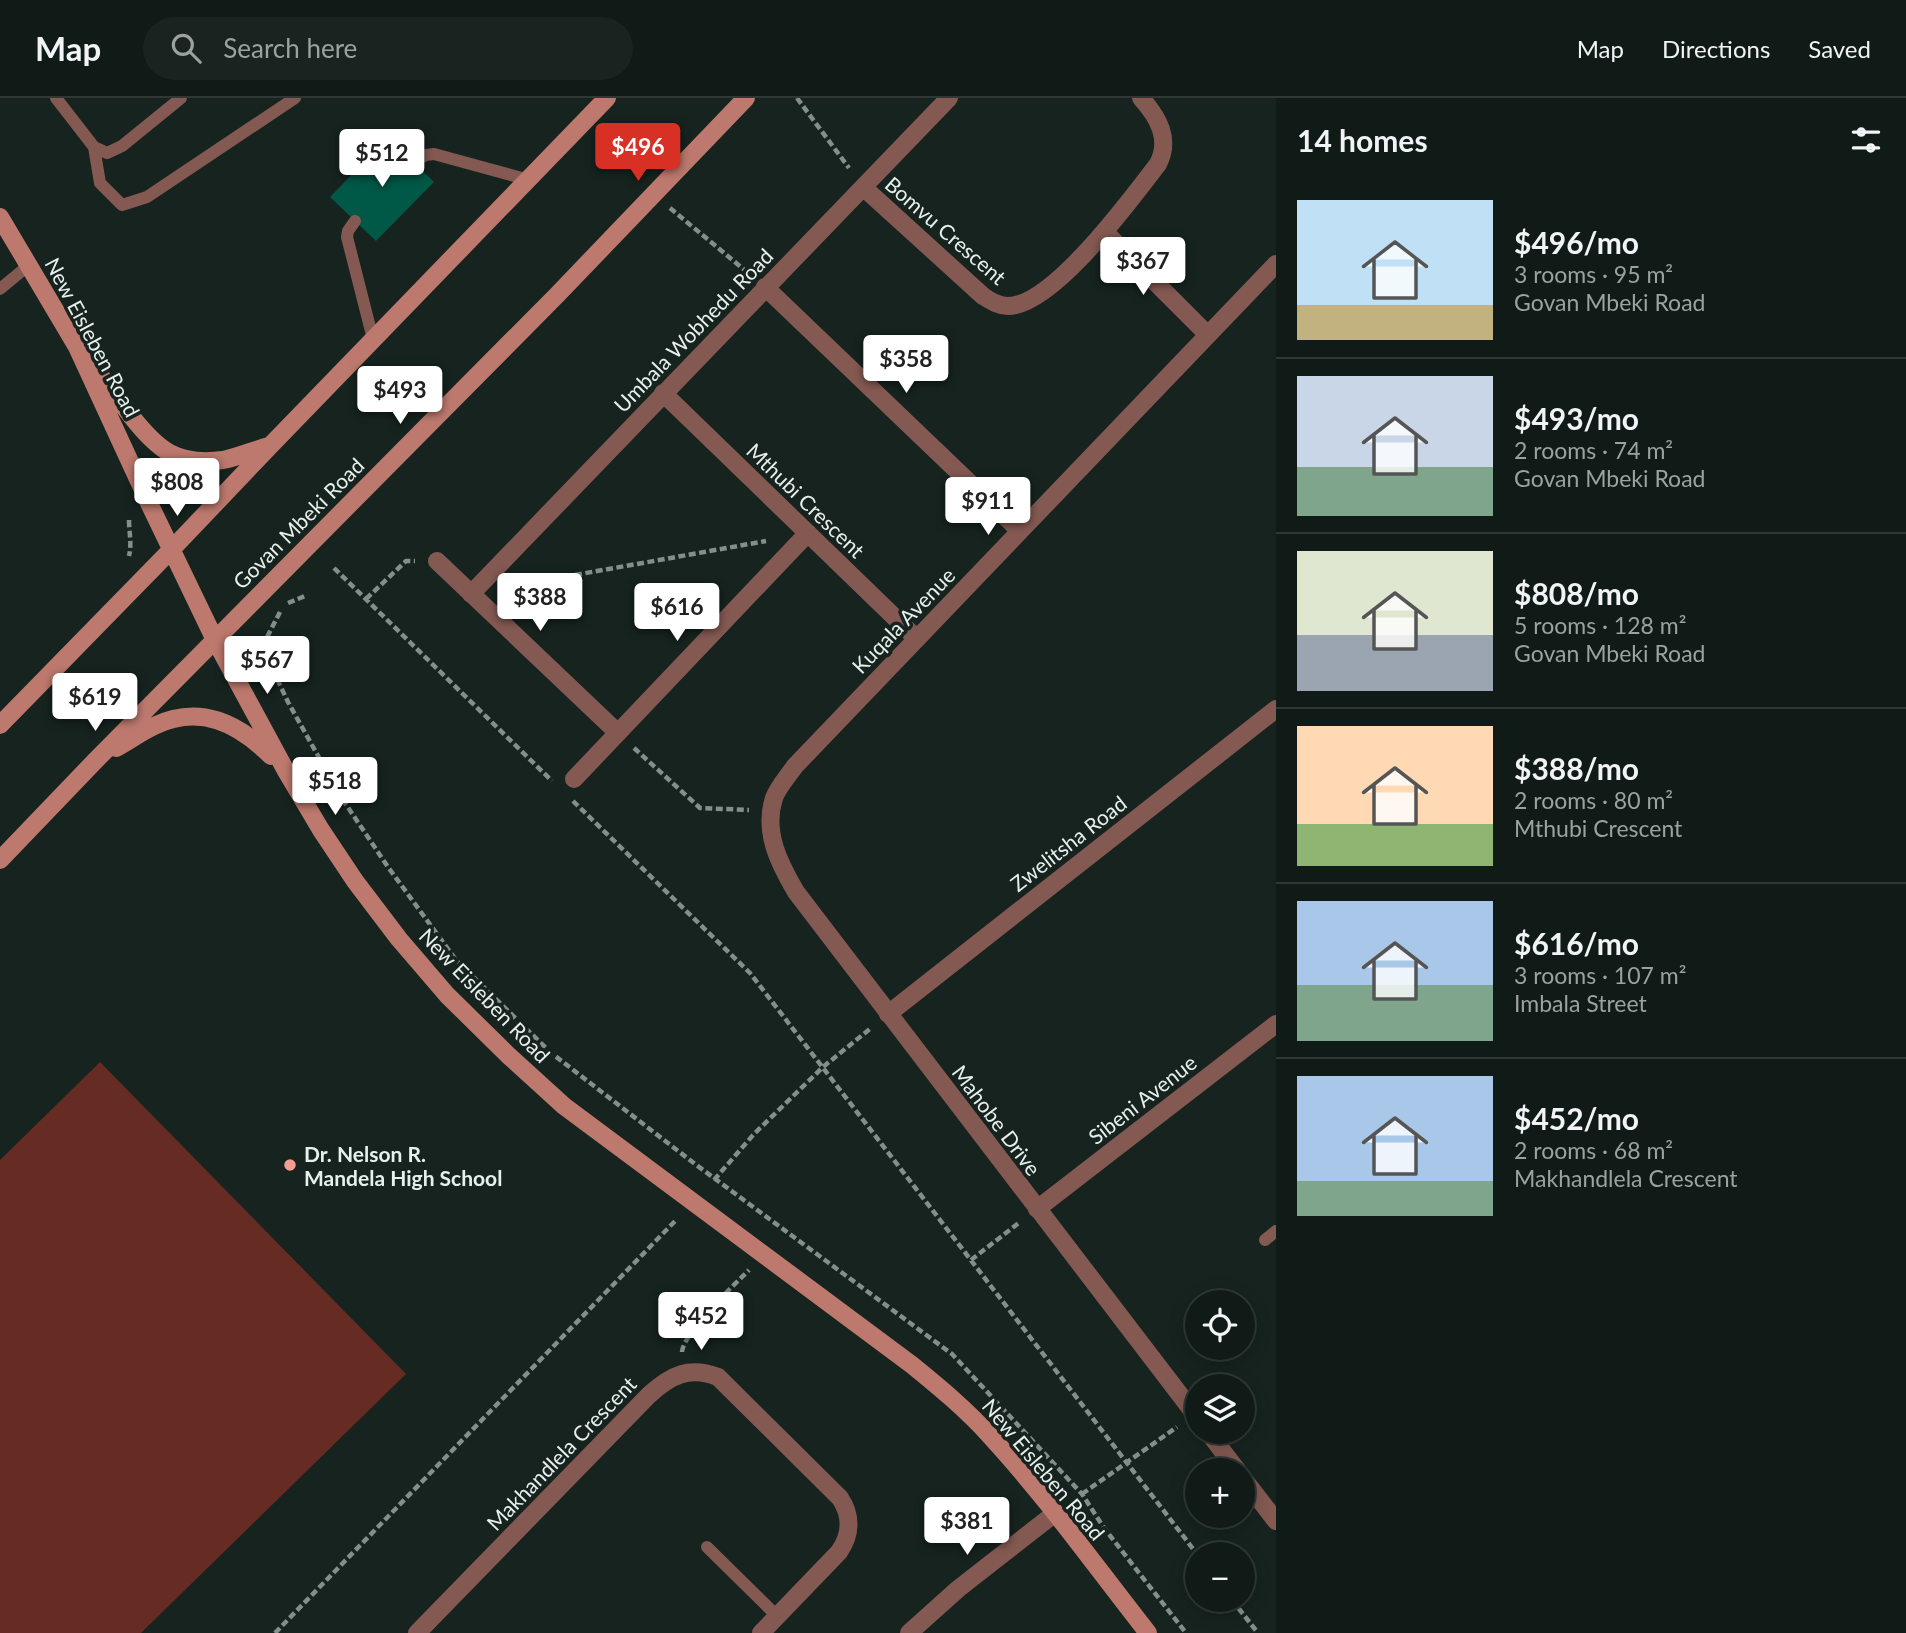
<!DOCTYPE html>
<html lang="en">
<head>
<meta charset="utf-8">
<style>
  :root { --surface:#101a17; --page:#192320; --text:#f1f3f6; --muted:#9ca1a1; --line:#303836; --accent:#d93025 }
  body { margin:0; font-family:Lato,sans-serif; background:var(--page); color:var(--text); height:100vh; display:flex; flex-direction:column; font-size:26px; white-space:nowrap }
  * { box-sizing:border-box; margin:0 }
  p { font-size:23px; color:var(--muted) }
  .icon { flex:none; width:38px; height:38px; fill:none; stroke:currentColor; stroke-width:2; stroke-linecap:round; stroke-linejoin:round }
  .map { position:relative; flex:1; overflow:hidden }
  .details { display:flex; flex-direction:column; background:var(--surface); width:630px }
  .details>* { flex:none }
  .controls { position:absolute; left:1185px; top:1192px; display:grid; gap:14px }
  .controls a { display:grid; place-items:center; width:70px; height:70px; border-radius:50%; background:var(--surface); box-shadow:0 4px 18px #0003,0 0 0 2px var(--line); font-size:35px }
  .price { position:absolute; translate:-50% -60px; padding:0 16px; border-radius:7px; background:#fff; color:#222; font-size:23px; line-height:46px; filter:drop-shadow(0 2px 4px #0008) }
  .price::after { content:''; position:absolute; left:50%; top:42px; width:21px; height:16px; margin-left:-10px; background:inherit; clip-path:polygon(0 0,100% 0,50% 100%) }
  .price.on { background:var(--accent); color:#fff }
  ul { padding:0; list-style:none }
  li { display:flex; align-items:center; gap:21px; height:175px; padding:0 21px }
  li+li { border-top:2px solid var(--line) }
  li span { display:grid; place-items:center; flex:none; width:196px; height:140px; border-radius:0px; color:#555 }
  li>.icon { margin-inline-start:auto }
  span .icon { width:84px; height:84px; fill:#fffc; stroke-width:1 }
  li b { font-size:30px }
  h2 { display:flex; justify-content:space-between; align-items:center; height:84px; padding:0 21px; font-size:30px }
  header { display:flex; align-items:center; gap:42px; box-sizing:border-box; height:98px; padding:0 35px; background:var(--surface); border-bottom:2px solid var(--line) }
  header strong { font-size:33px }
  nav { display:flex; gap:38px; margin-inline-start:auto; font-size:24px }
  .search { width:490px; height:63px; background:var(--page); display:flex; align-items:center; gap:18px; box-sizing:border-box; padding:0 24px; border-radius:38px; color:var(--muted); font-size:26px }
  main { display:flex; flex:1; min-height:0 }
  .map>svg:first-child { display:block }
  .green { fill:#662b22 }
  .building { fill:#005847 }
  .lines { fill:none; stroke-linecap:round; stroke-linejoin:round }
  .path { stroke:#848f8b; stroke-width:4.5; stroke-dasharray:7 3.5; stroke-linecap:butt }
  .service { stroke:#845952; stroke-width:12 }
  .minor { stroke:#845952; stroke-width:18 }
  .tertiary { stroke:#845952; stroke-width:18 }
  .secondary { stroke:#bd796d; stroke-width:18 }
  .poi-dot { fill:#f59d8e; stroke:#16231f; stroke-width:2.5 }
  .labels { text-anchor:middle; dominant-baseline:central; stroke-width:7; stroke-linejoin:round; paint-order:stroke }
  .street-label { font-size:21px; fill:#e7f0ed; stroke:#16231f }
  .poi-label { font-size:21px; font-weight:bold; fill:#e7f0ed; stroke:#16231f; text-anchor:start }
</style>
</head>
<body>
<header>
<strong>Map</strong>
<div class="search"><svg class="icon" aria-label="search" viewBox="0 0 24 24"><circle cx="10" cy="10" r="6"/><path d="M15 15l6 6"/></svg>Search here</div>
<nav><a>Map</a><a>Directions</a><a>Saved</a></nav>
</header>
<main>
<div class="map">
<svg width="1276" height="1535" viewBox="0 0 1276 1535">
  <rect width="100%" height="100%" fill="#16231f"/>
  <path class="green" d="M100 964 406 1276 141 1535H0V1062Z"/>
  <path class="building" d="M388 39 434 84 376 143 330 99Z"/>
  <g class="lines">
    <path class="path" d="M797 0 849 70
      M670 110 747 174
      M129 422C129 435 132 445 129 458
      M334 470 552 683
      M513 488 766 443
      M366 501 406 463H415
      M288 505 305 498
      M280 514 264 545 278 583 288 604 341 699 388 769 456 862 550 954 695 1066 952 1256 1082 1396 1104 1430 1186 1535
      M634 650 700 710 749 712
      M573 703 750 875 1197 1456
      M714 1082 754 1036 823 969 871 930
      M971 1162 1020 1124
      M682 1254C683 1235 734 1187 749 1172
      M1082 1396 1177 1329
      M1232 1502 1258 1535
      M275 1535 677 1121"/>
    <path class="service" d="M56 0 94 49 107 55 122 48 181 0
      M94 49 100 85 122 107 147 99 295 0
      M413 63 426 57 434 56 529 82
      M355 123 348 133 347 139 373 241
      M0 191 29 167
      M1265 1142 1276 1133
      M707 1449 777 1518"/>
    <path class="minor" d="M863 89 983 198C991 203 998 208 1008 208 1053 208 1131 101 1158 66 1171 41 1158 19 1141 0
      M1105 134 1208 237
      M765 189 1020 433
      M663 295 917 541
      M437 463 618 635
      M471 496 949 0
      M574 681 808 435
      M888 916 1276 611
      M1037 1111 1276 926
      M1197 1319 796 794C779 765 763 734 774 700 778 689 788 678 795 668L1276 166
      M1208 1334 1237 1372
      M1242 1379 1276 1423
      M417 1535 649 1297C671 1277 689 1268 718 1279L840 1400C852 1418 851 1437 839 1454L761 1535"/>
    <path class="tertiary" d="M909 1535 958 1491 1054 1416"/>
    <path class="secondary" d="M0 119 77 249 149 405 215 542 286 673 321 732 355 783 399 841 447 897 509 958 564 1008 912 1267C939 1289 967 1312 991 1339 1047 1400 1096 1469 1148 1535
      M99 276C110 290 121 305 132 319 158 352 177 368 223 362 238 359 254 352 269 348
      M0 627 171 452 270 348 607 0
      M116 650C129 643 141 634 154 628 200 606 238 625 271 658
      M0 762 95 663 557 197 746 0"/>
  </g>
  <circle class="poi-dot" cx="290" cy="1067" r="7"/>
  <g class="labels">
    <g class="street-label">
      <text transform="translate(946 132) rotate(41)">Bomvu Crescent</text>
      <text transform="translate(693 232) rotate(-46)">Umbala Wobhedu Road</text>
      <text transform="translate(93 239) rotate(62)">New Eisleben Road</text>
      <text transform="translate(806 402) rotate(44)">Mthubi Crescent</text>
      <text transform="translate(298 425) rotate(-45)">Govan Mbeki Road</text>
      <text transform="translate(903 522) rotate(-46)">Kuqala Avenue</text>
      <text transform="translate(1068 745) rotate(-38)">Zwelitsha Road</text>
      <text transform="translate(485 897) rotate(46)">New Eisleben Road</text>
      <text transform="translate(1142 1001) rotate(-38)">Sibeni Avenue</text>
      <text transform="translate(997 1022) rotate(53)">Mahobe Drive</text>
      <text transform="translate(561 1355) rotate(-46)">Makhandlela Crescent</text>
      <text transform="translate(1044 1371) rotate(50)">New Eisleben Road</text>
    </g>
    <g class="poi-label">
      <text x="304" y="1055">Dr. Nelson R.<tspan x="304" dy="24">Mandela High School</tspan></text>
    </g>
  </g>
</svg>
<div class="controls">
<a><svg class="icon" aria-label="locate" viewBox="0 0 24 24"><circle cx="12" cy="12" r="6"/><path d="M12 2v4M12 18v4M2 12h4M18 12h4"/></svg></a>
<a><svg class="icon" aria-label="layers" viewBox="0 0 24 24"><path d="M12 4l9 5-9 5-9-5zM3 14l9 5 9-5"/></svg></a>
<a>+</a>
<a>−</a>
</div>
<b class="price on" style="left:638px;top:85px">$496</b>
<b class="price" style="left:382px;top:91px">$512</b>
<b class="price" style="left:1143px;top:199px">$367</b>
<b class="price" style="left:906px;top:297px">$358</b>
<b class="price" style="left:400px;top:328px">$493</b>
<b class="price" style="left:177px;top:420px">$808</b>
<b class="price" style="left:988px;top:439px">$911</b>
<b class="price" style="left:540px;top:535px">$388</b>
<b class="price" style="left:677px;top:545px">$616</b>
<b class="price" style="left:267px;top:598px">$567</b>
<b class="price" style="left:95px;top:635px">$619</b>
<b class="price" style="left:335px;top:719px">$518</b>
<b class="price" style="left:701px;top:1254px">$452</b>
<b class="price" style="left:967px;top:1459px">$381</b>
</div>
<section class="details">
<h2>14 homes<svg class="icon" aria-label="filters" viewBox="0 0 24 24"><path d="M4 7h16M4 17h16"/><circle cx="9" cy="7" r="2"/><circle cx="15" cy="17" r="2"/></svg></h2>
<ul>
<li><span style="background:linear-gradient(#bfe0f5 75%,#c2b280 0)"><svg class="icon" aria-label="home" viewBox="0 0 24 24"><path d="M3 11l9-7 9 7M6 9v11h12V9"/></svg></span><div><b>$496/mo</b><p>3 rooms · 95 m²</p><p>Govan Mbeki Road</p></div></li>
<li><span style="background:linear-gradient(#c9d6e8 65%,#7fa58c 0)"><svg class="icon" aria-label="home" viewBox="0 0 24 24"><path d="M3 11l9-7 9 7M6 9v11h12V9"/></svg></span><div><b>$493/mo</b><p>2 rooms · 74 m²</p><p>Govan Mbeki Road</p></div></li>
<li><span style="background:linear-gradient(#dfe7d0 60%,#9aa5b1 0)"><svg class="icon" aria-label="home" viewBox="0 0 24 24"><path d="M3 11l9-7 9 7M6 9v11h12V9"/></svg></span><div><b>$808/mo</b><p>5 rooms · 128 m²</p><p>Govan Mbeki Road</p></div></li>
<li><span style="background:linear-gradient(#ffd9b3 70%,#8fb573 0)"><svg class="icon" aria-label="home" viewBox="0 0 24 24"><path d="M3 11l9-7 9 7M6 9v11h12V9"/></svg></span><div><b>$388/mo</b><p>2 rooms · 80 m²</p><p>Mthubi Crescent</p></div></li>
<li><span style="background:linear-gradient(#a9c7e8 60%,#7fa58c 0)"><svg class="icon" aria-label="home" viewBox="0 0 24 24"><path d="M3 11l9-7 9 7M6 9v11h12V9"/></svg></span><div><b>$616/mo</b><p>3 rooms · 107 m²</p><p>Imbala Street</p></div></li>
<li><span style="background:linear-gradient(#a9c7e8 75%,#7fa58c 0)"><svg class="icon" aria-label="home" viewBox="0 0 24 24"><path d="M3 11l9-7 9 7M6 9v11h12V9"/></svg></span><div><b>$452/mo</b><p>2 rooms · 68 m²</p><p>Makhandlela Crescent</p></div></li>
</ul>
</section>
</main>
</body>
</html>
